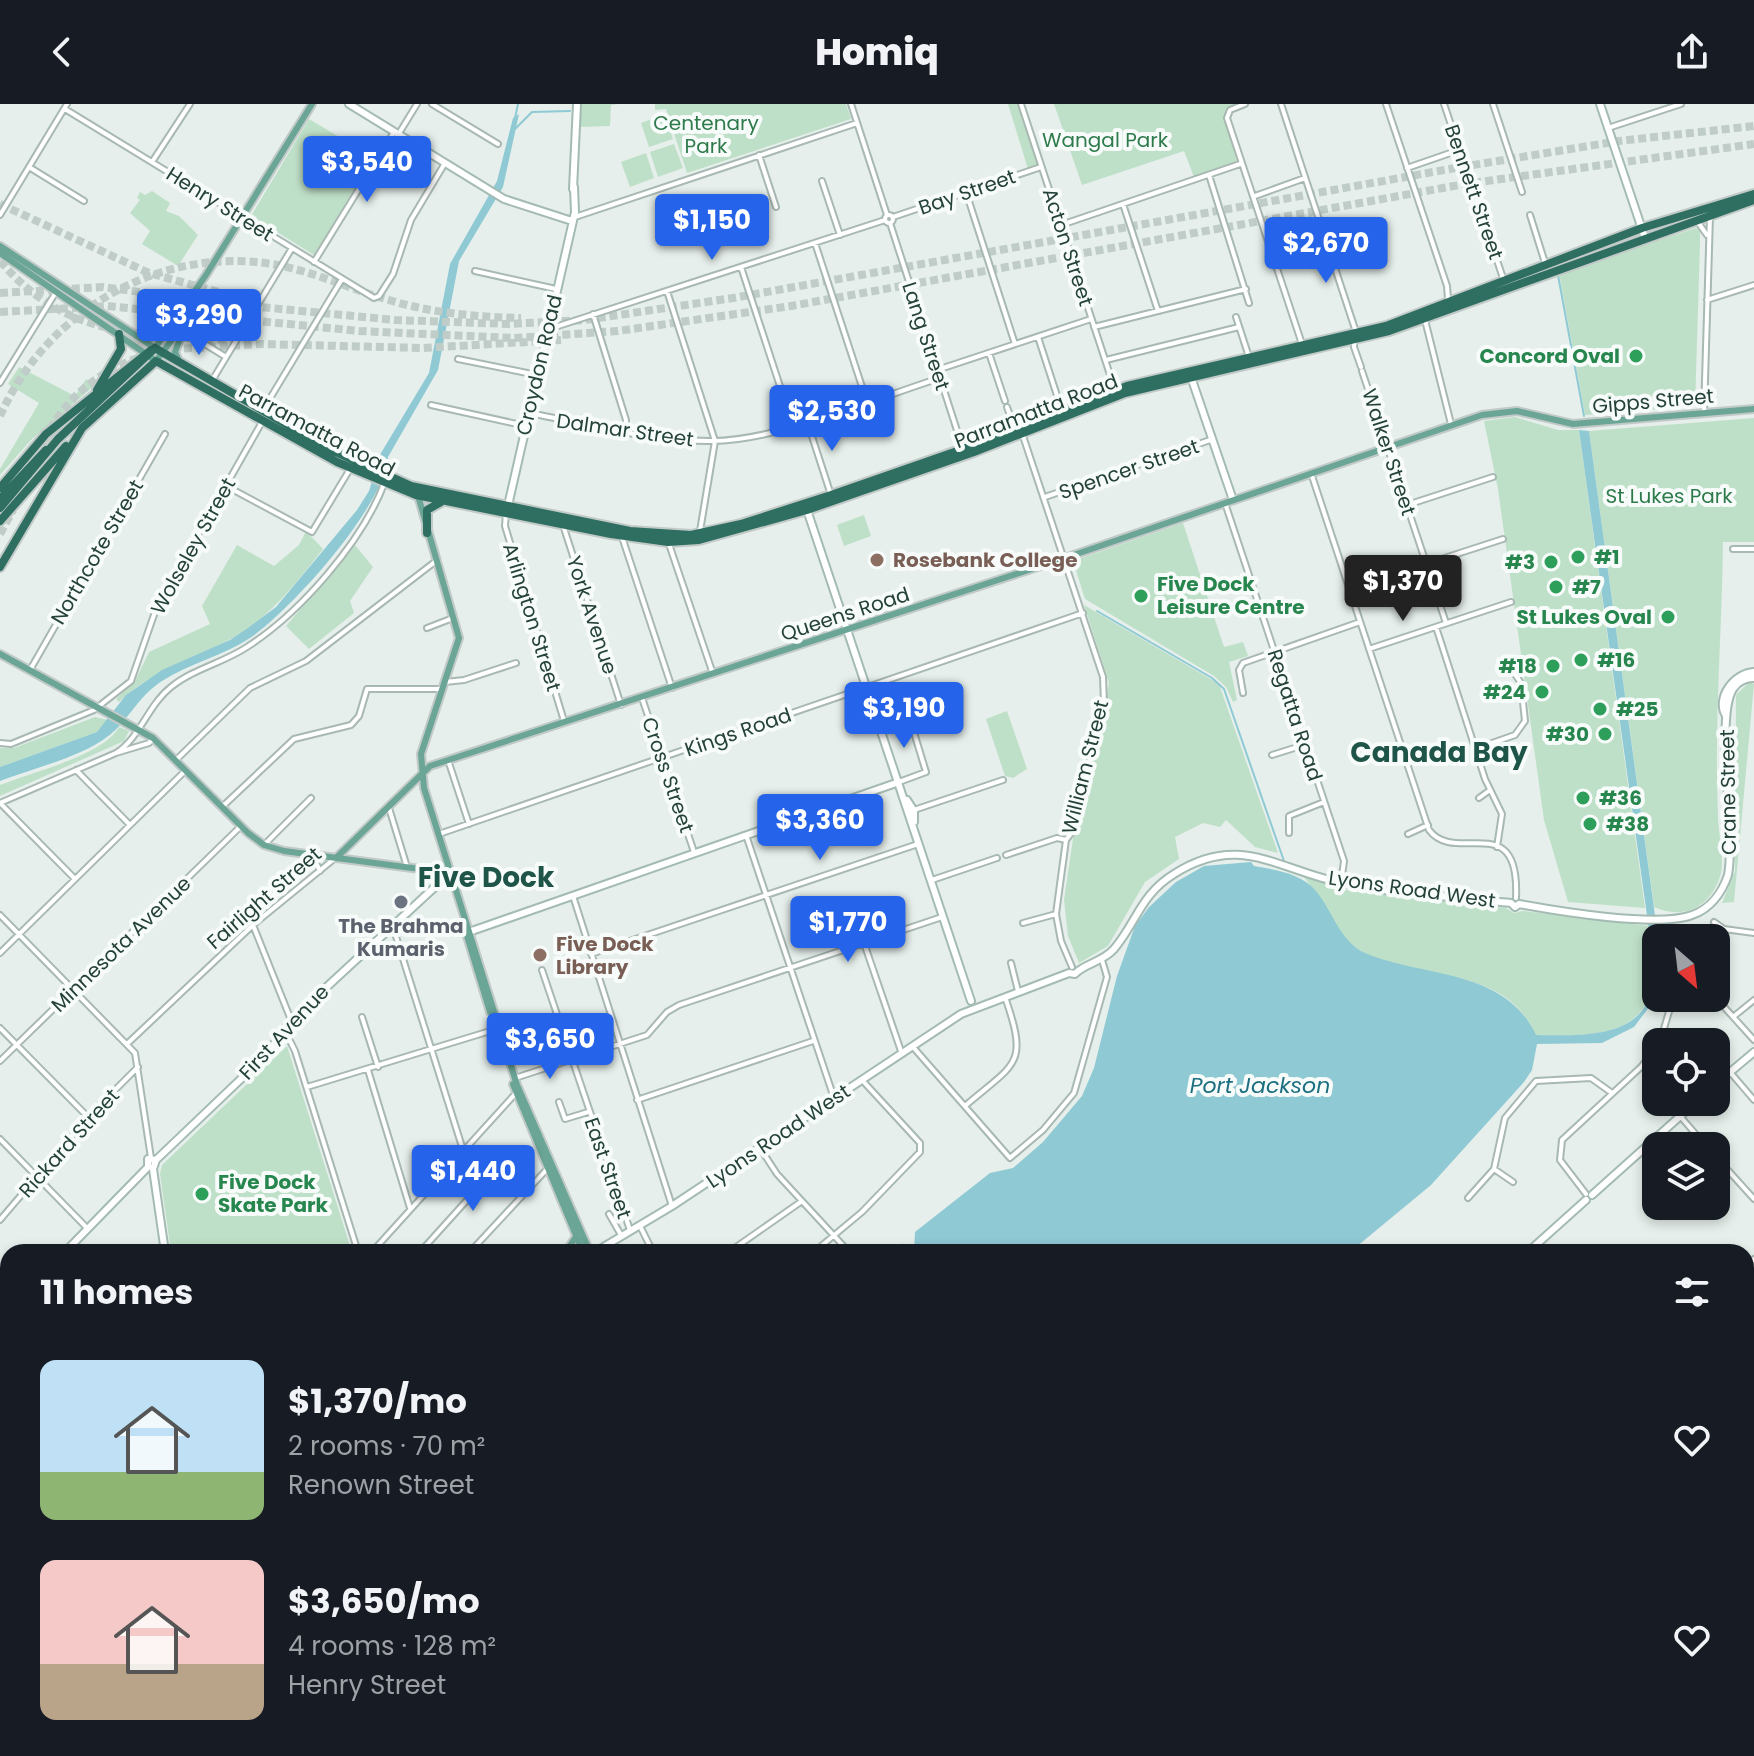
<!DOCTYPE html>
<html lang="en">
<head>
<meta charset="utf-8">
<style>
  :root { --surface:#171b24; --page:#242831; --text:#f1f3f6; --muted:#9ea1a6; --accent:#2563eb }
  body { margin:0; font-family:Poppins,sans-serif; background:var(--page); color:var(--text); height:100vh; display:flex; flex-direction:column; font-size:30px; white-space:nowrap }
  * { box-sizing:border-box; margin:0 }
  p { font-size:26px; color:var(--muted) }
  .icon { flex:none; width:44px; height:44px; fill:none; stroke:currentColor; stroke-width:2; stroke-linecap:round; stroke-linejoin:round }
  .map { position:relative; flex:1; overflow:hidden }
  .side { position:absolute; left:0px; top:1140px; width:1754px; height:512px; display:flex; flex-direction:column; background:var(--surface); border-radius:24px 24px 0 0; box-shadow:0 4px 12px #0003 }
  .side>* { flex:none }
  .needle { width:52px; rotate:152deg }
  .controls { position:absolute; left:1642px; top:820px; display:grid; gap:16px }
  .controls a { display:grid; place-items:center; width:88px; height:88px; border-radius:16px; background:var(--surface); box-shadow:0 4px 12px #0003; font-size:40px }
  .price { position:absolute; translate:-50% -68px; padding:0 18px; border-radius:8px; background:var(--accent); color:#fff; font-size:26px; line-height:52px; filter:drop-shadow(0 2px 4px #0008) }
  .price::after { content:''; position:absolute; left:50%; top:48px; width:24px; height:18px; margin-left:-12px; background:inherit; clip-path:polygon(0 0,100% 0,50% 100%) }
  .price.current { background:#222; color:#fff }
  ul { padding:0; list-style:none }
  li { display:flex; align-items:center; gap:24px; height:200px; padding:0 40px }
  li span { display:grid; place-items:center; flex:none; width:224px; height:160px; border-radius:16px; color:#555 }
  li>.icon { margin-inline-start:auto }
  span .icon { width:96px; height:96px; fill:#fffc; stroke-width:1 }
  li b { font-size:34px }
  h2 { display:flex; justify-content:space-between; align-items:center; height:96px; padding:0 40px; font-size:34px }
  header { display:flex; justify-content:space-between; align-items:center; height:104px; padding:0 40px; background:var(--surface); font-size:36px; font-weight:800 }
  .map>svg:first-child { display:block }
  .green { fill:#bfe0c8 }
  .water { fill:#8ec9d4 }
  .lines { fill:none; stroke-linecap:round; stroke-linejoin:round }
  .stream { stroke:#8ec9d4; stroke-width:2 }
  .highway-tunnel { stroke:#bfccc8; stroke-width:8; stroke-dasharray:8 4; stroke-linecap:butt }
  .street-casing { stroke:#a8b8b2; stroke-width:8 }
  .secondary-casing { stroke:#a4bbb3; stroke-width:10 }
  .primary-casing { stroke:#c2cac8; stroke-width:10 }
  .highway-casing { stroke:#c2cac8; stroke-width:12 }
  .street { stroke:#fff; stroke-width:4 }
  .secondary { stroke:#fff; stroke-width:6 }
  .primary { stroke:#6aa596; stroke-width:6 }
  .highway { stroke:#2f6f62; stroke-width:8 }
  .leisure-dot { fill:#2e9e5b; stroke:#f7fbf9; stroke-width:3 }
  .education-dot { fill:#8d6e63; stroke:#f7fbf9; stroke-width:3 }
  .worship-dot { fill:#6b7280; stroke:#f7fbf9; stroke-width:3 }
  .labels { text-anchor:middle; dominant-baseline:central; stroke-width:8; stroke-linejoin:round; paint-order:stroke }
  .park-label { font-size:20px; fill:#2d7a4b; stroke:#f7fbf9 }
  .street-label { font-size:20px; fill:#24423a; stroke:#f7fbf9 }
  .leisure-label { font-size:20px; font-weight:bold; fill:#27864d; stroke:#f7fbf9; text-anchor:start }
  .education-label { font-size:20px; font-weight:bold; fill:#785e54; stroke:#f7fbf9; text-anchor:start }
  .worship-label { font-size:20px; font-weight:bold; fill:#5b616d; stroke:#f7fbf9 }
  .water-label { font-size:22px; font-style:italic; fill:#1c6f80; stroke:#f7fbf9 }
  .district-label { font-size:28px; font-weight:bold; fill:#1f5548; stroke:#f7fbf9 }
</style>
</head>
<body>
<header><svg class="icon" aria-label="back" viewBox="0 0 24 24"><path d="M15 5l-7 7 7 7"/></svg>Homiq<svg class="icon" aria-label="share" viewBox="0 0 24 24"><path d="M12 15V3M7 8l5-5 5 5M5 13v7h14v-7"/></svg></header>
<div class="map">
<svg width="1754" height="1652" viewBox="0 0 1754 1652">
  <rect width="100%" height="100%" fill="#e6efeb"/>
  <path class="green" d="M581 0H619L611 1 610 22 580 23Z
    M655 0H846L851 15 687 69 666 5 655 6Z
    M1008 0H1017L1038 62 1028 65Z
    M1054 0H1236L1227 4 1224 12 1237 57 1194 73 1184 47 1082 81Z
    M665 10 673 35 649 43 641 19Z
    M309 15 346 37 342 45 369 61 314 151 251 112Z
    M674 40 683 64 658 73 650 48Z
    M646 49 654 74 630 83 621 58Z
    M152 87 170 99 166 107 179 112 198 131 178 162 142 140 150 127 130 109 140 96 137 94 140 88 145 91Z
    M1312 111 1318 129 1274 146 1265 119 1287 112 1289 119Z
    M1696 124 1700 127V141L1695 302 1585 311 1559 169Z
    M19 263 75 292 86 275 95 281 32 335 0 371V365L39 299 8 280Z
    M1515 313 1558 326H1579L1645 804 1568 798 1544 716 1498 385 1484 317Z
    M1754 314V438H1723C1722 529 1714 620 1718 712 1718 731 1727 760 1718 778 1706 806 1681 815 1654 803L1589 327Z
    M864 411 871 432 844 442 837 421Z
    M1183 419 1224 543 1243 538 1248 552 1229 558 1237 596 1233 598 1226 583 1214 572 1085 495 1073 457Z
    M306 427 323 445C296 479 270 514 231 535 193 556 152 566 119 598L116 595 135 577 149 548 210 520 202 502 237 441 274 462 299 441Z
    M355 441 373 463 350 497 354 509 309 545 286 522Z
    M1084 501 1219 580 1278 749 1255 743 1226 716 1220 723 1203 719 1175 733 1179 755 1145 778 1108 842 1079 859 1068 832 1064 796 1074 728 1109 579Z
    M1749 578 1754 580 1734 798 1722 799 1735 767 1736 591Z
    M1007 607 1027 665 1013 674 1005 672 986 615Z
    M95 613 108 616 97 628 0 663V644H14Z
    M119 623 129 627 124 637 0 692V681C30 669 104 651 119 623Z
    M1303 772 1347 786 1506 804 1514 809 1523 807 1649 822C1651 839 1657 861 1654 878 1643 937 1580 932 1535 931 1506 858 1416 880 1359 846 1334 831 1322 794 1303 772Z
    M287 942 352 1148H171L160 1070 162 1061Z
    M1747 1164H1754V1245L1746 1244Z"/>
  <path class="water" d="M519 10 503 83 459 157 438 266 388 353C384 403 291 506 250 534 223 552 190 559 162 577 138 592 127 619 107 633 81 653 31 665 0 677V663L97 628 126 591 162 566 230 536 248 524 276 503 357 406 369 387 381 349 429 269 450 160 497 77 513 14Z
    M1579 326 1589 327 1658 834 1656 894 1634 923 1602 939 1537 940 1532 966 1524 978 1431 1081 1350 1148H914L915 1128 990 1069 1013 1064 1043 1038 1082 992 1094 964 1117 872 1135 822 1149 803 1176 778 1204 762 1251 758 1254 762C1276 766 1301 769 1316 787 1332 806 1340 838 1365 849 1424 874 1505 864 1536 931 1593 932 1661 935 1653 854Z
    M1746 1249 1754 1250V1465L1746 1467Z
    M1104 1644H1664L1668 1652H1120Z"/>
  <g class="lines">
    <path class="stream" d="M515 14 518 0
      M515 25 532 8 570 7
      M1558 171 1584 312
      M1097 507 1212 574 1224 585 1285 760"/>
    <path class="highway-tunnel" d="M0 100 149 169 255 198
      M0 157C66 234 137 230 230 236
      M0 189 103 183 229 200 395 216 509 220 585 216 733 194 1461 63 1619 37 1754 22
      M0 208 107 202 359 227 514 234 618 227 791 202 1465 80 1754 40
      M160 246 262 240 423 244 561 236
      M0 312C46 208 158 142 272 160 313 167 350 185 389 196 431 209 477 213 521 214
      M35 358C54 305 89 270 143 252
      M0 430 13 406"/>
    <g class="street-casing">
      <path id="street" d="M432 0 498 40
        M851 0 887 111
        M1021 0 1115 286
        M1245 0 1230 6 1227 14 1302 240
        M1281 0 1355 225 1354 243 1361 263
        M1386 0 1447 182 1448 195
        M1444 0 1504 177
        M1493 0 1522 88
        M65 5 374 194 379 192 393 170 411 116 445 59
        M1608 24 1681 0
        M398 31 417 0
        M759 51 776 103
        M152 58 190 0
        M29 63 84 97
        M1407 64 1459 46
        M1209 71 1249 199
        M822 77 840 131
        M966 88 1015 240
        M1255 92 1305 74
        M1123 100 1158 207
        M885 115a4 4 0 1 1 8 0a4 4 0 1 1-8 0Z
        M0 111 67 0
        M1530 111 1546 162
        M575 113 857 19
        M893 113 1041 63
        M1697 117 1707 131
        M890 119 963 345
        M1061 121 1240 60
        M815 139 867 298
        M314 158 394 28
        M741 163 793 322
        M475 167 556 185
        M667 187 715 337 700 427
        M1707 196 1754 181
        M593 210 626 316V329
        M1236 213 1249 253
        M1425 216 1451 320
        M1094 223 1246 185
        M549 225 885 116
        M182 226 226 253
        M1038 233 1062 307
        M989 249 1005 297
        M458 255 537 271
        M1106 256 1239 223
        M937 266 1091 215
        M1362 267 1446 519
        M213 275 292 144
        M0 279 56 188
        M431 301 526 322
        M1007 303 1014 323
        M263 306 342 175
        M530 309C589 321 649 337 710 337 775 338 876 294 940 274
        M1704 309 1710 112
        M807 317 831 391
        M1022 329 1103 573 1104 600 1072 728 1066 736 1056 810 1061 837 1072 863
        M1311 369 1429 726C1456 762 1520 703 1516 794
        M226 382 312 428 350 365
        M1045 393 1213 335
        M1225 399 1344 757 1341 779
        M1407 401 1493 373
        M506 409 505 422 564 617
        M563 421 621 601
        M622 433 672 584
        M669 440 713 570
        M1733 445H1754
        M1426 460 1503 435
        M1436 523 1485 675 1502 710 1497 743
        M427 524 453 514
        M1369 545 1511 498
        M30 566 165 330
        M445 578 464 576 516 559
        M1243 589 1239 566 1243 559 1360 518
        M642 594 694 748
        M0 639 11 640 94 606 131 577 156 505 262 318
        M1475 645 1515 631 1525 617 1521 579 1510 563
        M116 649C140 634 148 601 171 583 193 565 223 559 247 543 300 509 362 438 384 380
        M1272 651 1304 641
        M176 656 250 584 306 557 436 457
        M448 656 469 720
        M76 666 130 721
        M899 678 926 668 912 622
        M1479 694 1490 686
        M222 703 294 635 351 621 359 612 367 585H443
        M389 704 407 763
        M914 706 1003 676
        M1289 729V712L1324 698
        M439 730 1083 509
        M1408 730 1428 721
        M746 731 834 994
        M264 741 311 694
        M312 751 320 767
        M1006 751 1057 734 1066 736
        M75 775 0 699 116 649 149 639 153 635
        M932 776 997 754
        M573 792 672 1102
        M0 811 135 949 151 1054
        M1714 818 1724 825 1754 829
        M1023 819 1056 810
        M253 821 291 916
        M393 823 463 1046
        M864 839 902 950
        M0 849 186 666
        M591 850 918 740
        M1011 859 1018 887
        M542 866 630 1126
        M1716 894 1754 936
        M362 913 378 963
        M1733 913 1754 896
        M0 924 88 1013
        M285 927 295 947 358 1148
        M1663 933 1672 937
        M1660 938 1673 894
        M127 940 253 821 334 755
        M913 943 1010 1054 1043 1026 1074 989 1107 873 1102 856
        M0 957 241 722
        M368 966 410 1104
        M1730 968 1754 996
        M515 974 647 931 667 908 679 901 942 813
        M307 983 500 924
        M637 996 813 937
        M559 998 565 1015 588 1008
        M965 1002C1016 958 1029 962 1005 893
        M1680 1012 1706 1042
        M0 1035 87 1124
        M760 1044 777 1070 849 1148
        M1716 1053 1754 1095
        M1494 1065 1513 1078
        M1586 1090 1560 1056 1562 1036 1641 963 1656 944
        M1468 1094 1494 1065 1505 1014 1536 977 1591 974 1612 989
        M609 1110 621 1131
        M0 1116 88 1013 138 963
        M640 1122 653 1148
        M422 1146 504 1055
        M372 1148 516 989
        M470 1148 549 1063
        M729 1148 802 1097
        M814 1148 862 1108 920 1048V1039L862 976
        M899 1148 903 1144
        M1748 1161 1754 1155
        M0 1208 8 1216
        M0 1316 8 1308
        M0 1425 8 1417
        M0 1437 8 1446
        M0 1504 8 1513
        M1746 1504 1754 1501
        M0 1525 8 1517
        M1746 1560H1754
        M0 1597 8 1621
        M21 1644 28 1652
        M129 1644 131 1652
        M286 1644 289 1652
        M363 1644 366 1652
        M447 1644 451 1652
        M533 1644 536 1652
        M934 1644 941 1652
        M1082 1644 1094 1652
        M1712 1644 1715 1652
        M0 1649 8 1641
        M30 1652 38 1644
        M97 1652 106 1644
        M230 1652 237 1644
        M610 1652 623 1644
        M738 1652 749 1644
        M845 1652 855 1644
        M1046 1652 1055 1644"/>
    </g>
    <g class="secondary-casing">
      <path id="secondary" d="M349 0 504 95 572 117
        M1600 0 1645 134
        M573 85 577 0
        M1191 273 1233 396
        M806 403 971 897
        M507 406 575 108 574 83
        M1726 612C1715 594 1734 569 1754 568
        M907 696 914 707V718
        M466 829 899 678
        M1716 980 1754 948
        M153 1065 156 1056 266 951 291 916 450 769
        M153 1065 165 1148
        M1592 1091 1696 998
        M65 1148 148 1063V1055L156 1056
        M595 1148 672 1102 961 910 1069 869 1075 870C1083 860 1103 858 1114 845 1137 818 1140 791 1174 770 1240 728 1278 766 1342 779 1397 790 1455 793 1511 799L1515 803 1519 800C1557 807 1658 824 1692 811 1710 805 1722 789 1728 771 1736 727 1715 614 1733 585 1738 577 1745 574 1754 574
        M1528 1148 1586 1096
        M0 1219 8 1211
        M821 1644 828 1652"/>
    </g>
    <g class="primary-casing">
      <path id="primary" d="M0 142 155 244 206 171 312 0
        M0 149 156 257 180 225 195 191
        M178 255 175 248 181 232 180 225
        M417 388 459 534 421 650 424 684 517 981 590 1148
        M0 550 153 634 248 729 264 741 284 747 450 769
        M336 754 430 662 1065 454 1482 311 1517 307 1573 320 1754 305
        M463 819 490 908
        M513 980 583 1148
        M566 1148 575 1134
        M157 1652 164 1644"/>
    </g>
    <g class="highway-casing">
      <path id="highway" d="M155 244 327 344 411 382 630 427 691 431 741 420 831 391 963 345 1127 282 1386 222 1642 124 1754 90
        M97 286 121 245 119 230
        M0 384 46 330 151 246
        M0 395 46 346
        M0 404 58 335 155 244
        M0 417 66 342
        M427 429V406L441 398
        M0 463 82 324 156 257 337 358 416 391 611 430 668 438 699 436 807 406 974 348 1125 289 1389 227 1754 96"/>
    </g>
    <use href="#street" class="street"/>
    <use href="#secondary" class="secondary"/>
    <use href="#primary" class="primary"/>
    <use href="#highway" class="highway"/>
  </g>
  <g class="leisure-dot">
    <circle cx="1636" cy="252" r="8"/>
    <circle cx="1578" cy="453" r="8"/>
    <circle cx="1551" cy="458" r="8"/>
    <circle cx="1556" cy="483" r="8"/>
    <circle cx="1141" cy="492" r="8"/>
    <circle cx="1668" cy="513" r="8"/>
    <circle cx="1581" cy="556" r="8"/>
    <circle cx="1553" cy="562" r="8"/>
    <circle cx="1542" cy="588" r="8"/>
    <circle cx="1600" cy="605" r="8"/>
    <circle cx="1605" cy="630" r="8"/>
    <circle cx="1583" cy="694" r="8"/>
    <circle cx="1590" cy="720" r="8"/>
    <circle cx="202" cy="1090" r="8"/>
  </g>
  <g class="education-dot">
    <circle cx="877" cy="456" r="8"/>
    <circle cx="540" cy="851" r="8"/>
  </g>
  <circle class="worship-dot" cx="401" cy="798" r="8"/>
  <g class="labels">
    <g class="park-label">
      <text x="706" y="19">Centenary<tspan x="706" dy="23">Park</tspan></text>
      <text x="1105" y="36">Wangal Park</text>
      <text x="1669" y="392">St Lukes Park</text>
    </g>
    <g class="street-label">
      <text transform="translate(967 88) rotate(-19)">Bay Street</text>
      <text transform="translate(1474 88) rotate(71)">Bennett Street</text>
      <text transform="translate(220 100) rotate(32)">Henry Street</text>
      <text transform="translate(1068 143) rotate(72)">Acton Street</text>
      <text transform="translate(926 232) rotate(72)">Lang Street</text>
      <text transform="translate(539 261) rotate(-77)">Croydon Road</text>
      <text transform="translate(1653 297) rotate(-5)">Gipps Street</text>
      <text transform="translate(1036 307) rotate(-21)">Parramatta Road</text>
      <text transform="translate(317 326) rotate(28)">Parramatta Road</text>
      <text transform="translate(625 326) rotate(8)">Dalmar Street</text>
      <text transform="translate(1389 348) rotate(72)">Walker Street</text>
      <text transform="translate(1129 365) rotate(-19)">Spencer Street</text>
      <text transform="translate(193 442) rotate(-61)">Wolseley Street</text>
      <text transform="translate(97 448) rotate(-60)">Northcote Street</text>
      <text transform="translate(845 510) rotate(-18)">Queens Road</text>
      <text transform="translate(592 511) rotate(72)">York Avenue</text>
      <text transform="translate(532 513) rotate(73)">Arlington Street</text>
      <text transform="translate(1295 611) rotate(72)">Regatta Road</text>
      <text transform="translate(738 628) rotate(-19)">Kings Road</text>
      <text transform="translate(1085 663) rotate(-76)">William Street</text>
      <text transform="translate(668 671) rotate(71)">Cross Street</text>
      <text transform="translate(1728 688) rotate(-91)">Crane Street</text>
      <text transform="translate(1412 785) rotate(8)">Lyons Road West</text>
      <text transform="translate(264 794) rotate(-41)">Fairlight Street</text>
      <text transform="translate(121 840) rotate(-44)">Minnesota Avenue</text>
      <text transform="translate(284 928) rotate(-47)">First Avenue</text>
      <text transform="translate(778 1032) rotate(-34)">Lyons Road West</text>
      <text transform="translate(69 1039) rotate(-48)">Rickard Street</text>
      <text transform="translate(608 1064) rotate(71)">East Street</text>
    </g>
    <g class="leisure-label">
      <text x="1620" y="252" text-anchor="end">Concord Oval</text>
      <text x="1594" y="453">#1</text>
      <text x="1535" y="458" text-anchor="end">#3</text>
      <text x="1157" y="480">Five Dock<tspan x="1157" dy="23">Leisure Centre</tspan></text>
      <text x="1572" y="483">#7</text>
      <text x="1652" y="513" text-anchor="end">St Lukes Oval</text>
      <text x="1597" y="556">#16</text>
      <text x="1537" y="562" text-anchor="end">#18</text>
      <text x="1526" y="588" text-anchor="end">#24</text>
      <text x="1616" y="605">#25</text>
      <text x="1589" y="630" text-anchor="end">#30</text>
      <text x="1599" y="694">#36</text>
      <text x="1606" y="720">#38</text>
      <text x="218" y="1078">Five Dock<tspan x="218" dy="23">Skate Park</tspan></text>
    </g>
    <g class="education-label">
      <text x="893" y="456">Rosebank College</text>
      <text x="556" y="840">Five Dock<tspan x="556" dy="23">Library</tspan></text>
    </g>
    <g class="worship-label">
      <text x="401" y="822">The Brahma<tspan x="401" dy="23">Kumaris</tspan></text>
    </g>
    <g class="water-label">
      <text x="1260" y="981">Port Jackson</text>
    </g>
    <g class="district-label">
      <text x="1439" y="648">Canada Bay</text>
      <text x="486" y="773">Five Dock</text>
    </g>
  </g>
</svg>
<div class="controls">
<a><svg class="needle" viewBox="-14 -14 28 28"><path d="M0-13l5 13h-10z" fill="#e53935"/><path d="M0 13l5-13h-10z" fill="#9ea1a6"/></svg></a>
<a><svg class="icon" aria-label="locate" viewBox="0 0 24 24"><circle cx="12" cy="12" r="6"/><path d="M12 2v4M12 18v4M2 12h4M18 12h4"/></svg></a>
<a><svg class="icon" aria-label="layers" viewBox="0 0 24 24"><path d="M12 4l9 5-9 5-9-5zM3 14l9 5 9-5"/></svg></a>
</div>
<b class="price" style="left:367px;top:100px">$3,540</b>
<b class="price" style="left:712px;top:158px">$1,150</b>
<b class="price" style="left:1326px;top:181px">$2,670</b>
<b class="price" style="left:199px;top:253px">$3,290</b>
<b class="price" style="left:832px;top:349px">$2,530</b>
<b class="price current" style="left:1403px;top:519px">$1,370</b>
<b class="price" style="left:904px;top:646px">$3,190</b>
<b class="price" style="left:820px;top:758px">$3,360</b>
<b class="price" style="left:848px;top:860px">$1,770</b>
<b class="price" style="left:550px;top:977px">$3,650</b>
<b class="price" style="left:473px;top:1109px">$1,440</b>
<section class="side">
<h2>11 homes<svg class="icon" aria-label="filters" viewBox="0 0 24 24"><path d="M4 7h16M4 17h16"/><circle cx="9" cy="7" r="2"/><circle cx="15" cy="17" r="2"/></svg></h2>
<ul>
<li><span style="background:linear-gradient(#bfe0f5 70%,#8fb573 0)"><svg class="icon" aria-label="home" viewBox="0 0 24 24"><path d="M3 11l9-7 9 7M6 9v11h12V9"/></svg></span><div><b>$1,370/mo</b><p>2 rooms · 70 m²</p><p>Renown Street</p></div><svg class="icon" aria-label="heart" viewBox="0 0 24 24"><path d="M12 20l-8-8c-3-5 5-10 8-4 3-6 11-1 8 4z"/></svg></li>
<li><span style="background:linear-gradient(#f6c9c9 65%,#b9a48a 0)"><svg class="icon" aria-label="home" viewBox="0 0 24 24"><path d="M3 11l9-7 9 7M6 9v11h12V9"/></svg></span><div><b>$3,650/mo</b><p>4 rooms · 128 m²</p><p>Henry Street</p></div><svg class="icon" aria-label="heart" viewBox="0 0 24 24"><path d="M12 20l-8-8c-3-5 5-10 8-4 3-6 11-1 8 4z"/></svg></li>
</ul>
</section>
</div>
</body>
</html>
